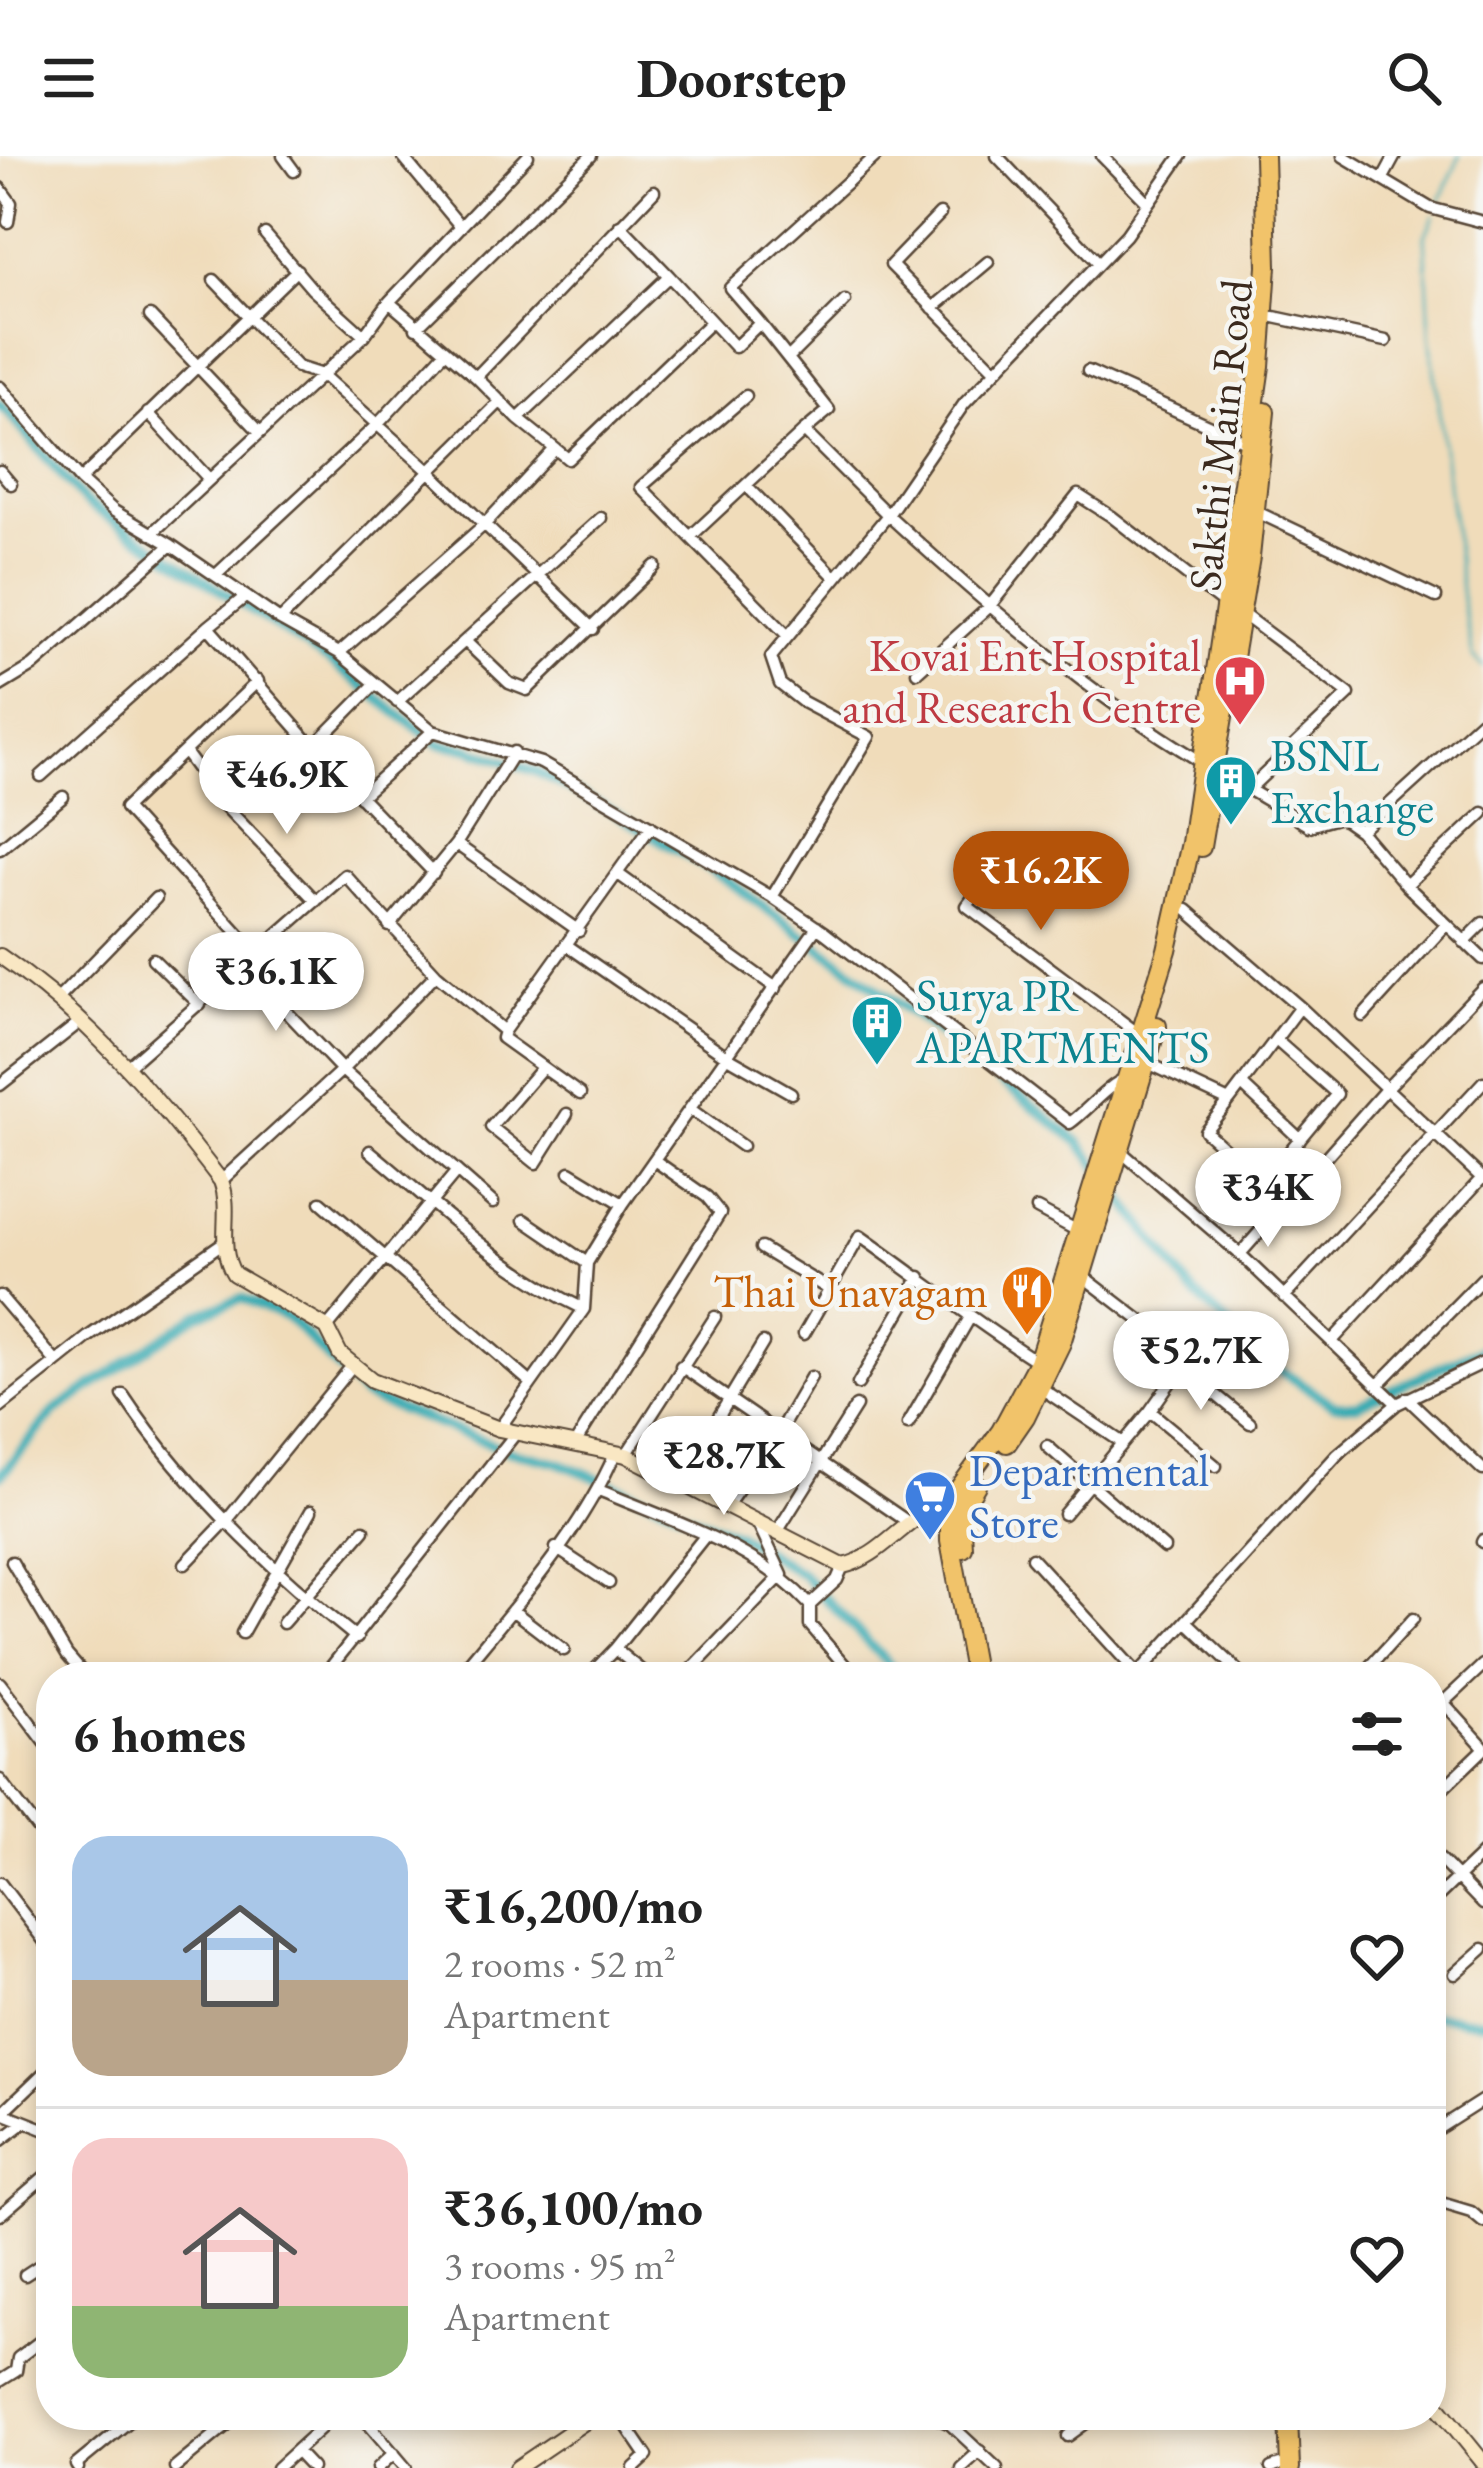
<!DOCTYPE html>
<html lang="en">
<head>
<meta charset="utf-8">
<style>
  :root { --surface:#fff; --page:#f6f6f6; --text:#222; --muted:#767676; --line:#e0e0e0; --accent:#b45309 }
  body { margin:0; font-family:"EB Garamond",serif; background:var(--page); color:var(--text); height:100vh; display:flex; flex-direction:column; font-size:45px; white-space:nowrap }
  * { box-sizing:border-box; margin:0 }
  p { font-size:39px; color:var(--muted) }
  .icon { flex:none; width:66px; height:66px; fill:none; stroke:currentColor; stroke-width:2; stroke-linecap:round; stroke-linejoin:round }
  .map { position:relative; flex:1; overflow:hidden }
  .panel { position:absolute; left:36px; top:1506px; width:1410px; height:768px; display:flex; flex-direction:column; background:var(--surface); border-radius:48px; box-shadow:0 6px 18px #0003 }
  .panel>* { flex:none }
  .price { position:absolute; translate:-50% -102px; padding:0 27px; border-radius:42px; background:#fff; color:#222; font-size:39px; line-height:78px; filter:drop-shadow(0 3px 6px #0008) }
  .price::after { content:''; position:absolute; left:50%; top:72px; width:36px; height:27px; margin-left:-18px; background:inherit; clip-path:polygon(0 0,100% 0,50% 100%) }
  .price.on { background:var(--accent); color:#fff }
  ul { padding:0; list-style:none }
  li { display:flex; align-items:center; gap:36px; height:300px; padding:0 36px }
  li+li { border-top:3px solid var(--line) }
  li span { display:grid; place-items:center; flex:none; width:336px; height:240px; border-radius:36px; color:#555 }
  li>.icon { margin-inline-start:auto }
  span .icon { width:144px; height:144px; fill:#fffc; stroke-width:1 }
  li b { font-size:51px }
  h2 { display:flex; justify-content:space-between; align-items:center; height:144px; padding:0 36px; font-size:51px }
  header { display:flex; justify-content:space-between; align-items:center; height:156px; padding:0 36px; background:var(--surface); font-size:54px; font-weight:700 }
  .map>svg:first-child { display:block }
  .lines { fill:none; stroke-linecap:round; stroke-linejoin:round }
  .stream { stroke:#3aacb3; stroke-width:3 }
  .canal { stroke:#3aacb3; stroke-width:10 }
  .street-casing { stroke:#564535; stroke-width:15 }
  .secondary-casing { stroke:#564535; stroke-width:18 }
  .highway-casing { stroke:#564535; stroke-width:22 }
  .street { stroke:#fff; stroke-width:10 }
  .secondary { stroke:#f9e7c3; stroke-width:14 }
  .highway { stroke:#f1c36a; stroke-width:18 }
  .labels { text-anchor:middle; dominant-baseline:central; stroke-width:9; stroke-linejoin:round; paint-order:stroke }
  .street-label { font-size:45px; fill:#3b2a1e; stroke:#f6f6f2 }
  .health-label { font-size:45px; fill:#be3a42; stroke:#f6f6f2; text-anchor:end }
  .culture-label { font-size:45px; fill:#0d838f; stroke:#f6f6f2; text-anchor:start }
  .food-label { font-size:45px; fill:#c56008; stroke:#f6f6f2; text-anchor:end }
  .shop-label { font-size:45px; fill:#366cbe; stroke:#f6f6f2; text-anchor:start }
</style>
</head>
<body>
<header><svg class="icon" aria-label="menu" viewBox="0 0 24 24"><path d="M4 6h16M4 12h16M4 18h16"/></svg>Doorstep<svg class="icon" aria-label="search" viewBox="0 0 24 24"><circle cx="10" cy="10" r="6"/><path d="M15 15l6 6"/></svg></header>
<div class="map">
<svg width="1483" height="2312" viewBox="0 0 1483 2312">
  <rect width="100%" height="100%" fill="#f6f6f2"/>
  <filter id="ink" filterUnits="userSpaceOnUse"><feTurbulence type="fractalNoise" baseFrequency=".00833" numOctaves="2"/><feDisplacementMap in="SourceGraphic" scale="24" xChannelSelector="R" yChannelSelector="G"/><feConvolveMatrix kernelMatrix="1 2 1 2 8 2 1 2 1" color-interpolation-filters="sRGB"/></filter>
  <filter id="wash" filterUnits="userSpaceOnUse"><feTurbulence type="fractalNoise" baseFrequency=".004" numOctaves="4" result="noise"/><feDisplacementMap in="SourceGraphic" scale="48" xChannelSelector="R" yChannelSelector="G"/><feGaussianBlur stdDeviation="2.7" result="paint"/><feColorMatrix in="noise" values="0 0 0 0 0 0 0 0 0 0 0 0 0 0 0 0 0 1.4 0 .05"/><feComposite in="paint" operator="in"/></filter>
  <g filter="url(#wash)">
    <rect width="100%" height="100%" fill="#f0dcba"/>
    <g class="lines">
      <path class="stream" d="M1439 48 1460 0
        M1434 60 1425 80 1430 179 1463 451 1473 500 1483 511"/>
      <path class="canal" d="M0 248 85 346 332 507 438 588 466 592 537 616 615 657 731 727 918 862 1079 986 1192 1135 1276 1212 1334 1249H1357L1483 1192
        M0 1320 54 1256 197 1159 242 1142 290 1163 364 1240 509 1295 557 1306 737 1378 803 1419 901 1521
        M1431 1859 1483 1866"/>
    </g>
  </g>
  <g filter="url(#ink)">
    <g class="lines">
      <g class="street-casing">
        <path id="street" d="M283 0 294 15
          M402 0 461 71
          M997 0 1099 107
          M1102 0 1147 46
          M1181 0 1126 79 964 248 888 359C985 448 1087 537 1200 605 1235 626 1270 645 1304 667L1309 670 1340 661 1360 675 1406 729 1483 803
          M1343 0 1430 52 1483 66
          M1383 22 1395 0
          M0 32 11 47 8 66
          M654 35 476 221 518 263 669 120 735 191 760 167 829 254 804 275 888 359 771 501 780 528 803 546 869 581 772 741
          M940 58 891 109 995 214
          M620 69 669 120
          M265 78 312 133 364 180
          M214 124 297 211 322 219 364 180 389 146 446 195
          M389 146 528 0
          M933 152 988 106
          M150 160 259 275
          M1274 161 1386 185
          M760 167 730 132 876 0
          M416 172 591 0
          M789 201 845 145
          M1088 215 1248 287
          M0 231 80 324 114 355 171 389 280 464 339 497 433 575 541 607 772 741 825 777 1070 967C1088 954 1108 929 1125 923
          M746 240 641 331 788 480
          M148 257 209 323
          M518 263 568 303 711 166
          M0 315 11 328
          M80 324 297 114
          M746 329 836 422
          M1257 356 1436 441
          M151 378 322 219 428 314 593 473
          M690 381 804 275
          M216 419 378 268 446 195 476 221
          M245 441 208 471 313 591 434 717
          M1241 457 1349 538 1250 632
          M280 464 501 245
          M466 486 509 527 527 534 655 410
          M339 497 485 368 555 293
          M917 516 989 451 1078 339 1111 360 1223 447
          M0 530 33 510 171 389
          M397 546 601 362
          M313 591 375 528
          M185 596 224 649 316 745
          M41 620 208 471
          M360 641 433 575
          M1360 675 1481 565 1483 567
          M456 688 579 775
          M976 689 997 709 967 750 1140 879
          M0 693 63 641
          M618 718 776 832
          M1406 729 1483 657
          M1187 754 1300 851 1483 1023
          M389 770 456 688 514 596
          M1464 786 1483 767
          M568 790 728 901 791 937
          M257 798 125 652 258 525
          M153 803 200 849
          M243 810 342 914 493 1047
          M57 844 156 742
          M1363 860 1446 769
          M504 875 502 882 580 938
          M1148 907 1229 945 1300 851
          M127 911 345 719 436 818
          M541 913 491 971 536 1007 567 958
          M0 929 80 866
          M1242 929 1300 983
          M1229 945 1205 975 1263 1027 1337 938 1277 885
          M690 953 742 990
          M1118 993 1240 1098 1397 1248
          M370 995C439 1052 503 1115 584 1153
          M570 1016 623 1048
          M221 1025 342 914 436 818 504 875 651 670
          M321 1046 530 1226
          M1037 1053 1076 1074
          M524 1064 587 1107
          M761 1092 830 1134
          M1240 1098 1387 932 1483 832
          M0 1140 56 1206
          M1284 1141 1483 926
          M327 1172 457 1015
          M804 1178 860 1080C920 1122 976 1167 1038 1206
          M1332 1185 1483 1021
          M681 1210 908 1366
          M1181 1210 1250 1267
          M858 1228 920 1121
          M1379 1228 1483 1122
          M1041 1232 1123 1287
          M123 1239C184 1331 271 1414 357 1482
          M1407 1242 1483 1314
          M0 1251 88 1181 224 1086
          M1150 1255 1216 1310
          M908 1268 969 1163
          M499 1273 584 1153 587 1107 623 1048 817 771
          M574 1289 720 1057 707 1041 654 1004
          M1047 1290 1164 1392
          M626 1299 715 1161
          M680 1325 763 1187
          M599 1334C673 1366 754 1389 810 1449
          M727 1350 779 1276 811 1221
          M1064 1358 1150 1255 1188 1201 1080 1118
          M777 1376 856 1250
          M1482 1386 1483 1384
          M556 1392 609 1427
          M1032 1402 1138 1518
          M12 1406 67 1499 86 1521
          M185 1408 228 1363 351 1211
          M843 1410 837 1424 810 1449V1469L855 1521
          M512 1454 564 1494
          M1187 1466 1245 1521
          M283 1467 364 1374
          M242 1477 311 1355
          M615 1493 705 1380
          M323 1521 516 1277
          M457 1521C512 1454 579 1379 614 1300
          M588 1521 615 1493 649 1521
          M684 1521 782 1419 757 1366
          M1135 1521 1337 1299 1397 1248 1483 1207
          M1360 1521 1413 1463
          M0 1527 51 1594
          M1444 1547 1483 1590
          M1431 1558 1483 1509
          M0 1624 51 1690
          M1431 1644 1483 1594
          M1431 1694 1483 1748
          M0 1727 51 1794
          M1431 1747 1483 1697
          M1455 1818 1483 1793
          M0 1956 51 1976
          M2 1957 51 1910
          M1431 1967 1439 1972 1483 1944
          M0 1985 25 1966
          M1431 2044 1471 2056 1483 2066
          M0 2059 51 2015
          M25 2119 51 2102
          M0 2225 16 2215 18 2202 51 2177
          M361 2259 406 2312
          M619 2259 647 2300 634 2312
          M930 2259 950 2268 997 2312
          M1068 2280 1097 2259
          M296 2295 312 2312
          M78 2312 76 2309 137 2259
          M175 2312 239 2259
          M277 2312 335 2259
          M378 2312 394 2297
          M961 2312 980 2295
          M1271 2312 1280 2309"/>
      </g>
      <g class="secondary-casing">
        <path id="secondary" d="M0 800C87 859 157 941 221 1025 233 1056 216 1089 234 1118L327 1172 340 1198 372 1224 499 1273 626 1299 843 1410C887 1400 910 1351 957 1345
          M1431 2242 1483 2306
          M517 2312 595 2259"/>
      </g>
      <g class="highway-casing">
        <path id="highway" d="M1201 691 1250 401 1265 256
          M1007 1287 1025 1261 1061 1187 1157 870
          M963 1392 961 1354 976 1329
          M975 1521 950 1385V1345L1001 1275 1038 1206 1167 794 1191 687 1260 210 1267 110 1264 0
          M1288 2259 1290 2312"/>
      </g>
      <use href="#street" class="street"/>
      <use href="#secondary" class="secondary"/>
      <use href="#highway" class="highway"/>
    </g>
  </g>
  <defs>
    <g id="hospital-pin" transform="scale(2.7)"><path d="M0 17L-7.5 6A9.5 9.5 0 1 1 7.5 6Z" fill="#e0444e" stroke="#f6f6f2"/><path d="M-5-5h3v3.5h4V-5h3V5h-3V1.5h-4V5h-3Z" fill="#fff"/></g>
    <g id="building-pin" transform="scale(2.7)"><path d="M0 17L-7.5 6A9.5 9.5 0 1 1 7.5 6Z" fill="#0f9aa8" stroke="#f6f6f2"/><path d="M-4-6H4V6H1V3H-1V6H-4ZM-2.5-4.3h1.7v1.8h-1.7ZM.8-4.3h1.7v1.8H.8ZM-2.5-1h1.7V.8h-1.7ZM.8-1h1.7V.8H.8Z" fill="#fff"/></g>
    <g id="restaurant-pin" transform="scale(2.7)"><path d="M0 17L-7.5 6A9.5 9.5 0 1 1 7.5 6Z" fill="#e8710a" stroke="#f6f6f2"/><path d="M-5-6h1v4h1v-4h1v4h1v-4h1v5L-1.5 .5V6h-2V.5L-5-1ZM5-6V6H3V1.5H1.5Q1.5-4 5-6Z" fill="#fff"/></g>
    <g id="supermarket-pin" transform="scale(2.7)"><path d="M0 17L-7.5 6A9.5 9.5 0 1 1 7.5 6Z" fill="#3f7fe0" stroke="#f6f6f2"/><path d="M-6-5.5h2.5l.6 2H6L4.5 2H-2.5L-4.4-4H-6ZM-1.5 3.2a1.3 1.3 0 1 0 .1 0ZM3 3.2a1.3 1.3 0 1 0 .1 0Z" fill="#fff"/></g>
  </defs>
  <g fill-rule="evenodd">
    <use href="#hospital-pin" x="1240" y="525"/>
    <use href="#building-pin" x="1231" y="625"/>
    <use href="#building-pin" x="877" y="865"/>
    <use href="#restaurant-pin" x="1027" y="1135"/>
    <use href="#supermarket-pin" x="930" y="1340"/>
  </g>
  <g class="labels">
    <g class="street-label">
      <text transform="translate(1220 279) rotate(-84)">Sakthi Main Road</text>
    </g>
    <g class="health-label">
      <text x="1201" y="499">Kovai Ent Hospital<tspan x="1201" dy="52">and Research Centre</tspan></text>
    </g>
    <g class="culture-label">
      <text x="1270" y="599">BSNL<tspan x="1270" dy="52">Exchange</tspan></text>
      <text x="916" y="839">Surya PR<tspan x="916" dy="52">APARTMENTS</tspan></text>
    </g>
    <g class="food-label">
      <text x="988" y="1135">Thai Unavagam</text>
    </g>
    <g class="shop-label">
      <text x="969" y="1314">Departmental<tspan x="969" dy="52">Store</tspan></text>
    </g>
  </g>
</svg>
<b class="price" style="left:287px;top:681px">₹46.9K</b>
<b class="price on" style="left:1041px;top:777px">₹16.2K</b>
<b class="price" style="left:276px;top:878px">₹36.1K</b>
<b class="price" style="left:1268px;top:1094px">₹34K</b>
<b class="price" style="left:1201px;top:1257px">₹52.7K</b>
<b class="price" style="left:724px;top:1362px">₹28.7K</b>
<section class="panel">
<h2>6 homes<svg class="icon" aria-label="filters" viewBox="0 0 24 24"><path d="M4 7h16M4 17h16"/><circle cx="9" cy="7" r="2"/><circle cx="15" cy="17" r="2"/></svg></h2>
<ul>
<li><span style="background:linear-gradient(#a9c7e8 60%,#b9a48a 0)"><svg class="icon" aria-label="home" viewBox="0 0 24 24"><path d="M3 11l9-7 9 7M6 9v11h12V9"/></svg></span><div><b>₹16,200/mo</b><p>2 rooms · 52 m²</p><p>Apartment</p></div><svg class="icon" aria-label="heart" viewBox="0 0 24 24"><path d="M12 20l-8-8c-3-5 5-10 8-4 3-6 11-1 8 4z"/></svg></li>
<li><span style="background:linear-gradient(#f6c9c9 70%,#8fb573 0)"><svg class="icon" aria-label="home" viewBox="0 0 24 24"><path d="M3 11l9-7 9 7M6 9v11h12V9"/></svg></span><div><b>₹36,100/mo</b><p>3 rooms · 95 m²</p><p>Apartment</p></div><svg class="icon" aria-label="heart" viewBox="0 0 24 24"><path d="M12 20l-8-8c-3-5 5-10 8-4 3-6 11-1 8 4z"/></svg></li>
</ul>
</section>
</div>
</body>
</html>
